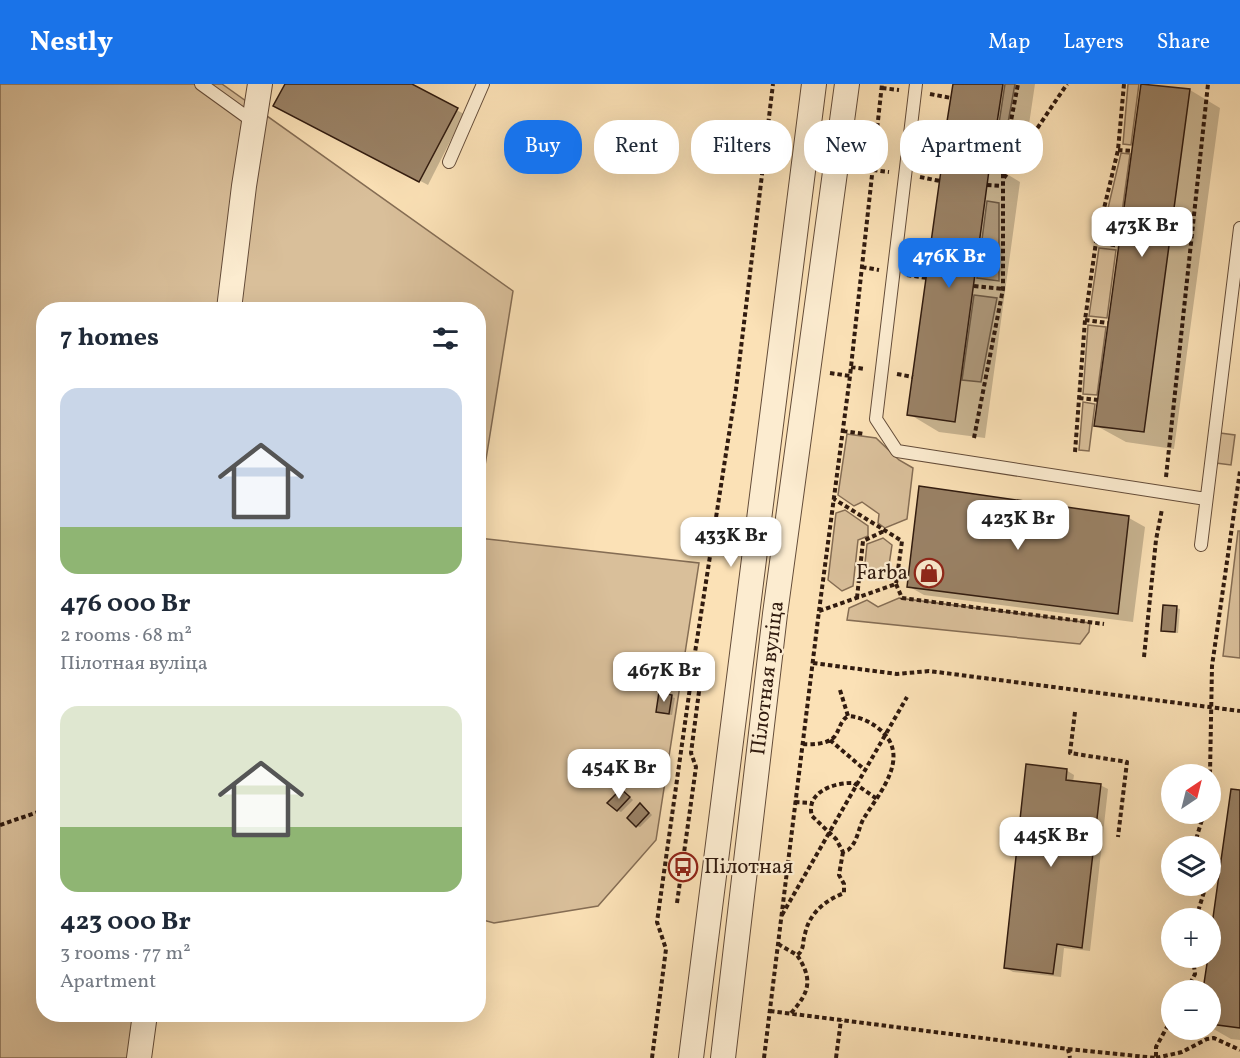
<!DOCTYPE html>
<html lang="en">
<head>
<meta charset="utf-8">
<style>
  :root { --surface:#fff; --page:#f2f2f3; --text:#1f2937; --muted:#747a83; --accent:#1a73e8 }
  body { margin:0; font-family:Vollkorn,serif; background:var(--page); color:var(--text); height:100vh; display:flex; flex-direction:column; font-size:22px; white-space:nowrap }
  * { box-sizing:border-box; margin:0 }
  p { font-size:20px; color:var(--muted) }
  .icon { flex:none; width:33px; height:33px; fill:none; stroke:currentColor; stroke-width:2; stroke-linecap:round; stroke-linejoin:round }
  .map { position:relative; flex:1; overflow:hidden }
  .panel { position:absolute; left:36px; top:218px; width:450px; height:720px; display:flex; flex-direction:column; background:var(--surface); border-radius:24px; box-shadow:0 6px 24px #0002 }
  .panel>* { flex:none }
  .top-card { position:absolute; left:504px; top:36px; width:570px; height:54px; display:flex; gap:12px }
  .needle { width:39px; rotate:35deg }
  .controls { position:absolute; left:1161px; top:680px; display:grid; gap:12px }
  .controls a { display:grid; place-items:center; width:60px; height:60px; border-radius:50%; background:var(--surface); box-shadow:0 6px 24px #0002; font-size:30px }
  .price { position:absolute; translate:-50% -51px; padding:0 14px; border-radius:12px; background:#fff; color:#222; font-size:20px; line-height:39px; filter:drop-shadow(0 2px 3px #0008) }
  .price::after { content:''; position:absolute; left:50%; top:36px; width:18px; height:14px; margin-left:-9px; background:inherit; clip-path:polygon(0 0,100% 0,50% 100%) }
  .price.active { background:var(--accent); color:#fff }
  ul { padding:0; list-style:none }
  li { display:grid; align-content:center; gap:12px; height:318px; padding:0 24px }
  li span { display:grid; place-items:center; height:186px; border-radius:18px; color:#555 }
  li>.icon { margin-inline-start:auto }
  span .icon { width:108px; height:108px; fill:#fffc; stroke-width:1 }
  li b { font-size:26px }
  h2 { display:flex; justify-content:space-between; align-items:center; height:72px; padding:0 24px; font-size:26px }
  .tag { padding:0 21px; border-radius:24px; background:var(--surface); box-shadow:0 6px 24px #0002; font-size:21px; line-height:54px }
  .tag.active { background:var(--accent); color:#fff }
  header { display:flex; align-items:center; gap:36px; box-sizing:border-box; height:84px; padding:0 30px; background:var(--accent); color:#fff }
  header strong { font-size:28px }
  nav { display:flex; gap:33px; margin-inline-start:auto; font-size:21px }
  .map>svg:first-child { display:block }
  .green { fill:#d9bf9a; stroke:#856d54; stroke-width:1.5 }
  .shadow { fill:#0003 }
  .building { fill:#9a8266; stroke:#311b0f; stroke-width:1.5 }
  .lines { fill:none; stroke-linecap:round; stroke-linejoin:round }
  .service-casing { stroke:#644c39; stroke-width:14 }
  .minor-casing { stroke:#644c39; stroke-width:26 }
  .path { stroke:#311b0f; stroke-width:4; stroke-dasharray:4.5 3; stroke-linecap:butt }
  .service { stroke:#fcecd0; stroke-width:12 }
  .minor { stroke:#fcecd0; stroke-width:24 }
  .labels { text-anchor:middle; dominant-baseline:central; stroke-width:4.5; stroke-linejoin:round; paint-order:stroke }
  .poi-label { font-size:21px; fill:#311b0f; stroke:#fcecd0; text-anchor:end }
  .street-label { font-size:21px; fill:#311b0f; stroke:#fcecd0 }
</style>
</head>
<body>
<header>
<strong>Nestly</strong>
<nav><a>Map</a><a>Layers</a><a>Share</a></nav>
</header>
<div class="map">
<svg width="1240" height="974" viewBox="0 0 1240 974">
  <rect width="100%" height="100%" fill="#fbe1b6"/>
  <filter id="stains"><feTurbulence type="fractalNoise" baseFrequency=".00333" numOctaves="4"/><feColorMatrix values="0 0 0 0 .2 0 0 0 0 .09 0 0 0 0 .02 0 0 0 .5 -.17"/></filter>
  <radialGradient id="worn" r=".72"><stop offset=".6" stop-color="#630" stop-opacity="0"/><stop offset="1" stop-color="#630" stop-opacity=".3"/></radialGradient>
  <path class="green" d="M0 0H222L513 207 479 419 478 225H44V930H140L136 974H0Z
    M1005 0H1015L1004 61 996 59Z
    M1128 0H1139L1131 61 1123 60Z
    M1121 69 1130 70 1118 157 1101 154Z
    M987 117 999 119V197L977 194Z
    M1099 164 1116 166 1107 234 1089 232Z
    M974 211 997 214 981 298 962 296Z
    M1088 241 1106 243 1097 311 1083 310Z
    M1083 318 1095 320 1089 367 1079 366Z
    M1220 349 1235 351 1231 381 1216 379Z
    M847 350 876 354 899 376 913 384 907 435 885 444 878 439 879 430 862 418 854 422 838 411Z
    M845 426 868 442V452L858 456 853 502 842 507 828 496 836 429Z
    M1238 447H1240V574L1223 572Z
    M478 454 699 479 656 756 598 822 494 839 479 835Z
    M883 454 892 461 888 488 872 496 864 489 867 460Z
    M899 514 1090 539 1089 548 1080 560 847 536 849 524 867 516 878 523Z"/>
  <path class="shadow" d="M286 0H408L464 30 428 101 283 25Z
    M954 0H1035L1024 74 977 67 947 49Z
    M1142 0 1190 6 1220 24 1174 365 1126 358 1095 341Z
    M945 74 990 80 1020 98 985 354 939 348 909 330Z
    M921 404 1129 434 1145 443 1133 538 924 511 908 502Z
    M1176 524 1180 525 1178 549 1166 548 1163 546Z
    M661 610 675 614 672 631 661 629Z
    M658 671 661 673 658 690 644 686Z
    M1066 686 1074 691 1073 698 1100 701 1108 705 1090 867 1064 864 1061 893 1013 888 1006 884Z
    M624 708 633 716 621 728 617 726Z
    M1240 708V956L1231 955 1210 943V906H1205Z
    M644 723 652 731 640 743 637 742Z"/>
  <path class="building" d="M285 0H412L458 24 419 98 273 22Z
    M953 0H1003L994 58 945 50Z
    M1141 0 1190 5 1144 348 1094 342Z
    M943 72 990 79 955 338 907 331Z
    M919 402 1129 432 1118 530 907 503Z
    M1163 521 1177 522 1175 548 1161 547Z
    M659 608 672 611 669 630 656 628Z
    M645 668 658 670 655 689 642 687Z
    M1026 680 1067 685 1066 696 1101 700 1082 864 1057 860 1053 890 1004 884Z
    M621 705 630 713 617 727 607 719Z
    M1231 705 1240 706V944L1210 940V906H1203L1208 873H1210V855Z
    M640 719 649 729 636 743 627 734Z"/>
  <g class="lines">
    <g class="service-casing">
      <path id="service" d="M201 0 255 39
        M916 0 876 335 897 367 1206 415
        M449 78 483 0
        M1201 461 1240 144"/>
    </g>
    <g class="minor-casing">
      <path id="minor" d="M229 225 244 102 260 0
        M139 974 145 930
        M691 974 814 0
        M723 974 775 530 847 0"/>
    </g>
    <path class="path" d="M882 4 899 6
      M930 10 951 14
      M926 57 1005 69
      M1118 66 1132 67
      M873 86 889 88
      M920 93 940 97
      M1004 94 1067 0
      M987 101 1002 102
      M1096 158 1119 162
      M862 183 879 186
      M907 191 927 194
      M974 202 1003 205
      M1085 236 1108 239
      M851 283 865 285
      M830 289 850 292
      M897 290 913 293
      M1079 314 1098 316
      M843 347 865 350
      M974 354 1003 205V79L1018 0
      M1075 368 1085 236 1096 158 1118 66 1124 0
      M1166 393 1208 0
      M896 500 902 514 1104 540
      M857 514 863 457 884 447
      M819 527 896 500 902 457 834 415
      M1144 573 1156 456 1162 425
      M813 579 897 590 929 587 1240 627
      M840 606 848 632C860 633 869 637 878 644 913 671 880 708 864 734 858 744 858 758 848 766L843 768 836 755 812 732C805 708 835 698 854 699L877 715
      M1075 628 1070 669 1127 678 1118 753
      M830 656 865 686
      M803 660C812 661 829 660 835 652 840 645 840 637 848 632
      M1210 690 1212 582 1240 387
      M795 718 812 719
      M0 741 44 726
      M1194 762 1204 729
      M677 819 696 683 691 669 703 577
      M782 831 907 613
      M1196 834 1204 808 1202 801
      M778 860 797 871C805 866 802 858 805 850 809 829 826 816 844 809V800L839 791 843 768
      M1187 906 1195 890 1193 873
      M770 927 1068 965 1070 974
      M791 929C810 908 813 895 797 871
      M1068 965 1156 974V963L1172 934
      M652 974 666 865 657 838 694 575 736 305 773 0
      M764 974 819 527 850 292 882 0
      M836 974 841 936
      M1156 974 1182 968 1207 955 1214 954 1240 966"/>
    <use href="#service" class="service"/>
    <use href="#minor" class="minor"/>
  </g>
  <defs>
    <g id="shop-ring" transform="scale(1.5)"><circle r="9.5" fill="#fcecd0" stroke="#8f2418" stroke-width="1.5"/><path d="M-5-2.5h2.3a2.7 3.5 0 0 1 5.4 0H5L5.5 6h-11ZM-1.5-2.5h3a1.5 2.3 0 0 0-3 0Z" fill="#8f2418"/></g>
    <g id="bus-ring" transform="scale(1.5)"><circle r="9.5" fill="#fcecd0" stroke="#8f2418" stroke-width="1.5"/><path d="M-5-6H5V4H4V6H2V4H-2V6H-4V4H-5ZM-3.5-4V0h7V-4ZM-3.5 1.2v1.5H-2V1.2ZM2 1.2v1.5H3.5V1.2Z" fill="#8f2418"/></g>
  </defs>
  <g fill-rule="evenodd">
    <use href="#shop-ring" x="929" y="489"/>
    <use href="#bus-ring" x="683" y="783"/>
  </g>
  <g class="labels">
    <g class="poi-label">
      <text x="908" y="489">Farba</text>
      <text x="704" y="783" text-anchor="start">Пілотная</text>
    </g>
    <g class="street-label">
      <text transform="translate(768 594) rotate(-83)">Пілотная вуліца</text>
    </g>
  </g>
  <rect width="100%" height="100%" filter="url(#stains)"/>
  <rect width="100%" height="100%" fill="url(#worn)"/>
</svg>
<div class="controls">
<a><svg class="needle" viewBox="-14 -14 28 28"><path d="M0-13l5 13h-10z" fill="#e53935"/><path d="M0 13l5-13h-10z" fill="#747a83"/></svg></a>
<a><svg class="icon" aria-label="layers" viewBox="0 0 24 24"><path d="M12 4l9 5-9 5-9-5zM3 14l9 5 9-5"/></svg></a>
<a>+</a>
<a>−</a>
</div>
<b class="price" style="left:1142px;top:174px">473K Br</b>
<b class="price active" style="left:949px;top:205px">476K Br</b>
<b class="price" style="left:1018px;top:467px">423K Br</b>
<b class="price" style="left:731px;top:484px">433K Br</b>
<b class="price" style="left:664px;top:619px">467K Br</b>
<b class="price" style="left:619px;top:716px">454K Br</b>
<b class="price" style="left:1051px;top:784px">445K Br</b>
<div class="top-card">
<a class="tag active">Buy</a>
<a class="tag">Rent</a>
<a class="tag">Filters</a>
<a class="tag">New</a>
<a class="tag">Apartment</a>
</div>
<section class="panel">
<h2>7 homes<svg class="icon" aria-label="filters" viewBox="0 0 24 24"><path d="M4 7h16M4 17h16"/><circle cx="9" cy="7" r="2"/><circle cx="15" cy="17" r="2"/></svg></h2>
<ul>
<li><span style="background:linear-gradient(#c9d6e8 75%,#8fb573 0)"><svg class="icon" aria-label="home" viewBox="0 0 24 24"><path d="M3 11l9-7 9 7M6 9v11h12V9"/></svg></span><div><b>476 000 Br</b><p>2 rooms · 68 m²</p><p>Пілотная вуліца</p></div></li>
<li><span style="background:linear-gradient(#dfe7d0 65%,#8fb573 0)"><svg class="icon" aria-label="home" viewBox="0 0 24 24"><path d="M3 11l9-7 9 7M6 9v11h12V9"/></svg></span><div><b>423 000 Br</b><p>3 rooms · 77 m²</p><p>Apartment</p></div></li>
</ul>
</section>
</div>
</body>
</html>
